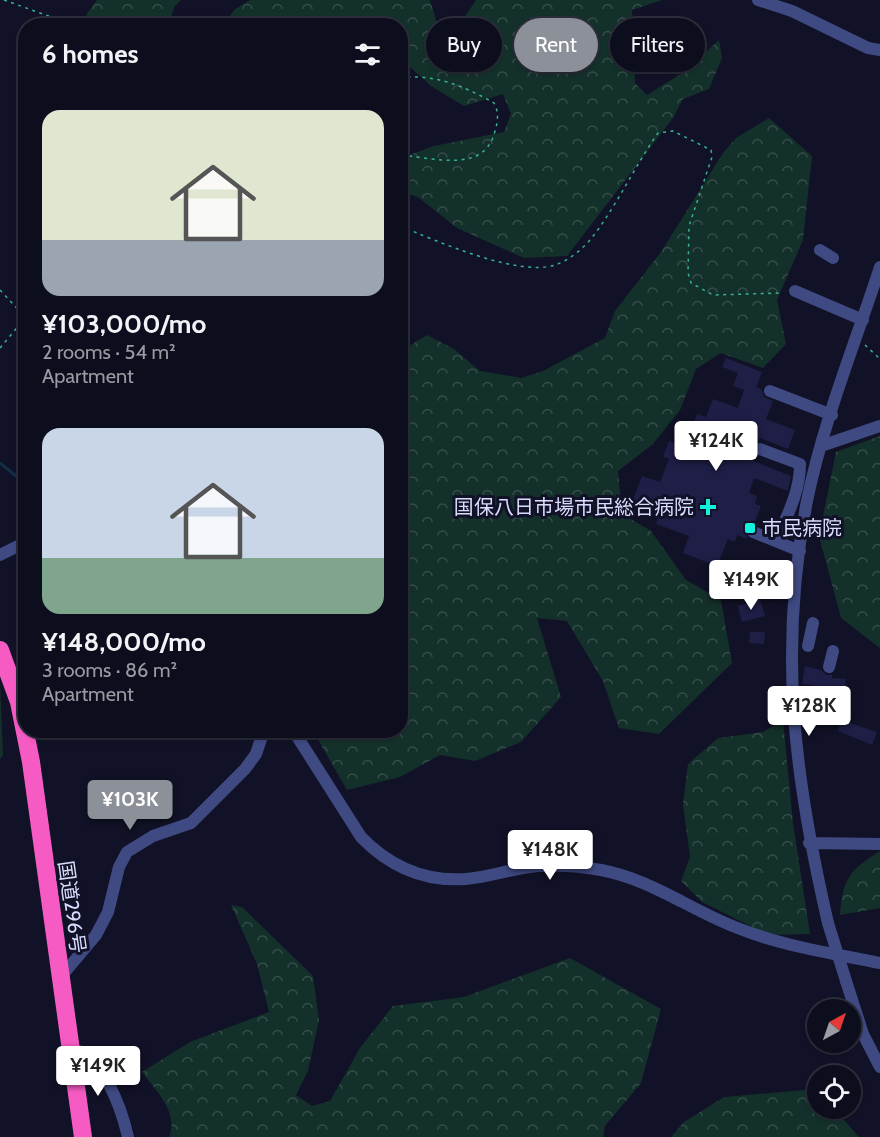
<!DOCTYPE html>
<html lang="en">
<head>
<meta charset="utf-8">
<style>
  :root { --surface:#0d0e1d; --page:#161726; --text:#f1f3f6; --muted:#9a9ca4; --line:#2d2e3b; --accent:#8c9099 }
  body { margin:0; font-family:Cabin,"Noto Sans JP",sans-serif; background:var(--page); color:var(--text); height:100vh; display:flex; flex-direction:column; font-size:22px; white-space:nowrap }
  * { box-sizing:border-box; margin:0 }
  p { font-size:20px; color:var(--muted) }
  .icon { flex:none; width:33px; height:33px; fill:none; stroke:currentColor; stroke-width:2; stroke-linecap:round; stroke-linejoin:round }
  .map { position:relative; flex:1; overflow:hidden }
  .sheet { position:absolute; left:18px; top:18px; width:390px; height:720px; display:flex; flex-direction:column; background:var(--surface); border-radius:24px; box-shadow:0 2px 4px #0004,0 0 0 2px var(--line) }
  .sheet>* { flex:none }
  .banner { position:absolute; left:426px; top:18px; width:363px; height:54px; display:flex; gap:12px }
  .needle { width:39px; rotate:40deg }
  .fabs { position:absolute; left:807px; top:999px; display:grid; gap:12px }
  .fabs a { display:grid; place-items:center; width:54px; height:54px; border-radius:50%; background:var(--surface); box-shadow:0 2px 4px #0004,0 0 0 2px var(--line); font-size:30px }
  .price { position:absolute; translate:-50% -51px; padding:0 14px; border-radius:6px; background:#fff; color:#222; font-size:20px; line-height:39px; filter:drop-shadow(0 2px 3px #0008) }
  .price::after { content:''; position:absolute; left:50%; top:36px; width:18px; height:14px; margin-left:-9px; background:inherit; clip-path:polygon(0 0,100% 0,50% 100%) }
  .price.current { background:var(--accent); color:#fff }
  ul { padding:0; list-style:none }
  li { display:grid; align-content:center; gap:12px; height:318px; padding:0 24px }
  li span { display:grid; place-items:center; height:186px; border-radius:18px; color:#555 }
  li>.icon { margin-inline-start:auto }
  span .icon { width:108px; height:108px; fill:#fffc; stroke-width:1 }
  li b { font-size:26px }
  h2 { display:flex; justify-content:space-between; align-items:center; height:72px; padding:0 24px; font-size:26px }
  .pill { padding:0 21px; border-radius:27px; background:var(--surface); box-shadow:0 2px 4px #0004,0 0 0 2px var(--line); font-size:21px; line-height:54px }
  .pill.current { background:var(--accent); color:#fff }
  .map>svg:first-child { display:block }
  .forest { fill:url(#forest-crowns) }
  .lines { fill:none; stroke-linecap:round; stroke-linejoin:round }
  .stream { stroke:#102f47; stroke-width:3 }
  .building { fill:#1e1e47 }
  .path { stroke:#37b393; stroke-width:1.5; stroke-dasharray:3 4.5; stroke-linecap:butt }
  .minor { stroke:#3f4a83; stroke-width:12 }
  .highway { stroke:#f65bc4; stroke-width:18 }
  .minor-bridge { stroke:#3f4a83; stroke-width:12 }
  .poi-dot { fill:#10f2dc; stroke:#111227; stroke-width:2 }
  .labels { text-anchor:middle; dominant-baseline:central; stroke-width:6; stroke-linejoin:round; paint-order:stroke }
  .poi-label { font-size:20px; fill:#d9dcfd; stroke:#111227; text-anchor:end }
  .street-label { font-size:20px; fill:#d9dcfd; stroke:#111227 }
</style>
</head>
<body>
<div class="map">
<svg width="880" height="1137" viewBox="0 0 880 1137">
  <defs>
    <pattern id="forest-crowns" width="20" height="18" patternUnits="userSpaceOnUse" patternTransform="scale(1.5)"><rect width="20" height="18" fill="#14302a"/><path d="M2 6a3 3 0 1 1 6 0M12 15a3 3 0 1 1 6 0" fill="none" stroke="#364d4a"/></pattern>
  </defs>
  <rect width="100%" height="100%" fill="#111227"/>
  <path class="forest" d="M97 0H181L174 7 169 25H95L86 15Z
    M250 0H430L439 30 463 19 476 0H662L632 10 635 83 647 95 684 72 719 40 722 58 709 89 683 99 673 118 567 256 524 258 457 228 418 197 401 192V158L434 146 504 132 511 114 503 94 464 106 431 86 410 67 401 70 400 26 224 25 234 10Z
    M769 118 812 156 803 240 777 300 786 344 763 368 721 353 696 369 680 410 653 444 618 471 622 514 651 531 686 580 721 600 732 663 659 734 619 728 603 681 567 621 537 618 561 697 521 742 475 761 440 755 400 777 347 790 313 731 400 730 401 351 427 335 454 349 480 371 521 378 543 371 605 338 615 311 661 252 723 153 736 138Z
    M880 436V648L841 618 819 536 836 452Z
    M0 682 3 755 0 759Z
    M783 721 793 823 810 934 768 935 702 902 681 881 690 857 683 804 688 764 718 738 763 732Z
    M880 851V908L840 915C843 878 849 871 880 851Z
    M231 905 242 907 313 976 319 1020 308 1071 296 1095 312 1106 330 1101 360 1048 393 1006 464 997 570 958 661 1009 641 1083 605 1126 603 1137H169C179 1112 156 1091 142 1072L190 1042 269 1012 257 964Z
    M817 1089 818 1108 834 1109 859 1137H671L684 1122 724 1097Z"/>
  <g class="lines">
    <path class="stream" d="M0 463 26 484"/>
  </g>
  <path class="building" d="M726 358 762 372 756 387 762 390 764 397 773 401 766 419 795 430 788 449 760 438 753 446 751 460 791 476 788 491 754 478 749 493 757 496 755 504 761 506 754 524 746 528 747 539 737 535 735 542 728 539 717 566 683 553 689 536 656 524 658 519 630 508 642 476 660 482 669 459 663 457 669 441 685 447 697 414 706 417 713 399 738 408 744 390 733 386 738 373 722 367Z
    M760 600 765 616 742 622 738 606Z
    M750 632H765L764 644 749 643Z
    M805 666 821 670 826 675H832V678L846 679 845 690 802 684Z
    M841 720 877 732 872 745 838 731Z"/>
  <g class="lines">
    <path class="path" d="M4 0 76 26
      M400 78C434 73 466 87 494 103 499 112 498 121 495 131 485 174 434 158 400 155
      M400 226C437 241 517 277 555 265 570 260 584 248 594 235 618 203 635 166 658 133L673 131 711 150 712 157 689 226 688 273 691 283 713 295 781 293
      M0 290 26 318
      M865 345 880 359
      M0 348 25 318"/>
    <path class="minor" d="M758 0 792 11 868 48 880 50
      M820 250 833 258
      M795 291 863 320
      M770 391 832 415
      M821 446 880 426
      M760 449 800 464C800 492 787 516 776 541
      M753 532 800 551
      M0 555 26 542
      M808 646 813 623
      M829 667 833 651
      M293 730 361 837C390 867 424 882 466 879 490 877 514 868 538 866 559 865 581 866 601 870 650 879 689 909 735 927 781 946 831 953 880 963
      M809 843 880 844
      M828 923C794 776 778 651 807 501 823 422 855 344 880 267
      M59 979 96 935 108 912 119 867 127 852 153 836 191 823 245 769 256 754 264 730
      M846 981 863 1034 880 1067
      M70 1049C101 1050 122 1110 128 1137"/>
    <path class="highway" d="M0 650 19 702 31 762 83 1137"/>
    <path class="minor-bridge" d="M828 923 846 981"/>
  </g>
  <g class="poi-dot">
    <path d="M705 498h6v6h6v6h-6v6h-6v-6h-6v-6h6z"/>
    <rect x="744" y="522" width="12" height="12" rx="3"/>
  </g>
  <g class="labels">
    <g class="poi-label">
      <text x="694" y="507">国保八日市場市民総合病院</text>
      <text x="762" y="528" text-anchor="start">市民病院</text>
    </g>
    <g class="street-label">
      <text transform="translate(72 907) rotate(82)">国道296号</text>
    </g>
  </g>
</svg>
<div class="fabs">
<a><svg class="needle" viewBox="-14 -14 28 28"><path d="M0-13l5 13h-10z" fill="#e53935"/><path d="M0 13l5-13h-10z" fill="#9a9ca4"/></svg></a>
<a><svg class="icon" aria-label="locate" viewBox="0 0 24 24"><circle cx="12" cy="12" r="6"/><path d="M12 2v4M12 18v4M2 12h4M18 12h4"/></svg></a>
</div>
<b class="price" style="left:716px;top:472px">¥124K</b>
<b class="price" style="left:751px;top:611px">¥149K</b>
<b class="price" style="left:809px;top:737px">¥128K</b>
<b class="price current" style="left:130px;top:831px">¥103K</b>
<b class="price" style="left:550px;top:881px">¥148K</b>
<b class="price" style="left:98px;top:1097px">¥149K</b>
<div class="banner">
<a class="pill">Buy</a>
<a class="pill current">Rent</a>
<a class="pill">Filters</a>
</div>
<section class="sheet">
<h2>6 homes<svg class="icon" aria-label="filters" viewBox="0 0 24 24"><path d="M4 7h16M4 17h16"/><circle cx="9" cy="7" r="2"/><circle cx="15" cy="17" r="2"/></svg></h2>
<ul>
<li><span style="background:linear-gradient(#dfe7d0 70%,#9aa5b1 0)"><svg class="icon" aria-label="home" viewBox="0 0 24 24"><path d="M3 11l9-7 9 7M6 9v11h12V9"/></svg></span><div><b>¥103,000/mo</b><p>2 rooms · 54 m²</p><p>Apartment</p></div></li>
<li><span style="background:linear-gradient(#c9d6e8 70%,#7fa58c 0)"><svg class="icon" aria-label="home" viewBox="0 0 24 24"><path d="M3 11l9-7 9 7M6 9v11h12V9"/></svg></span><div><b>¥148,000/mo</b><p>3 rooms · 86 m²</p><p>Apartment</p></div></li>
</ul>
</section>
</div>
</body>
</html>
